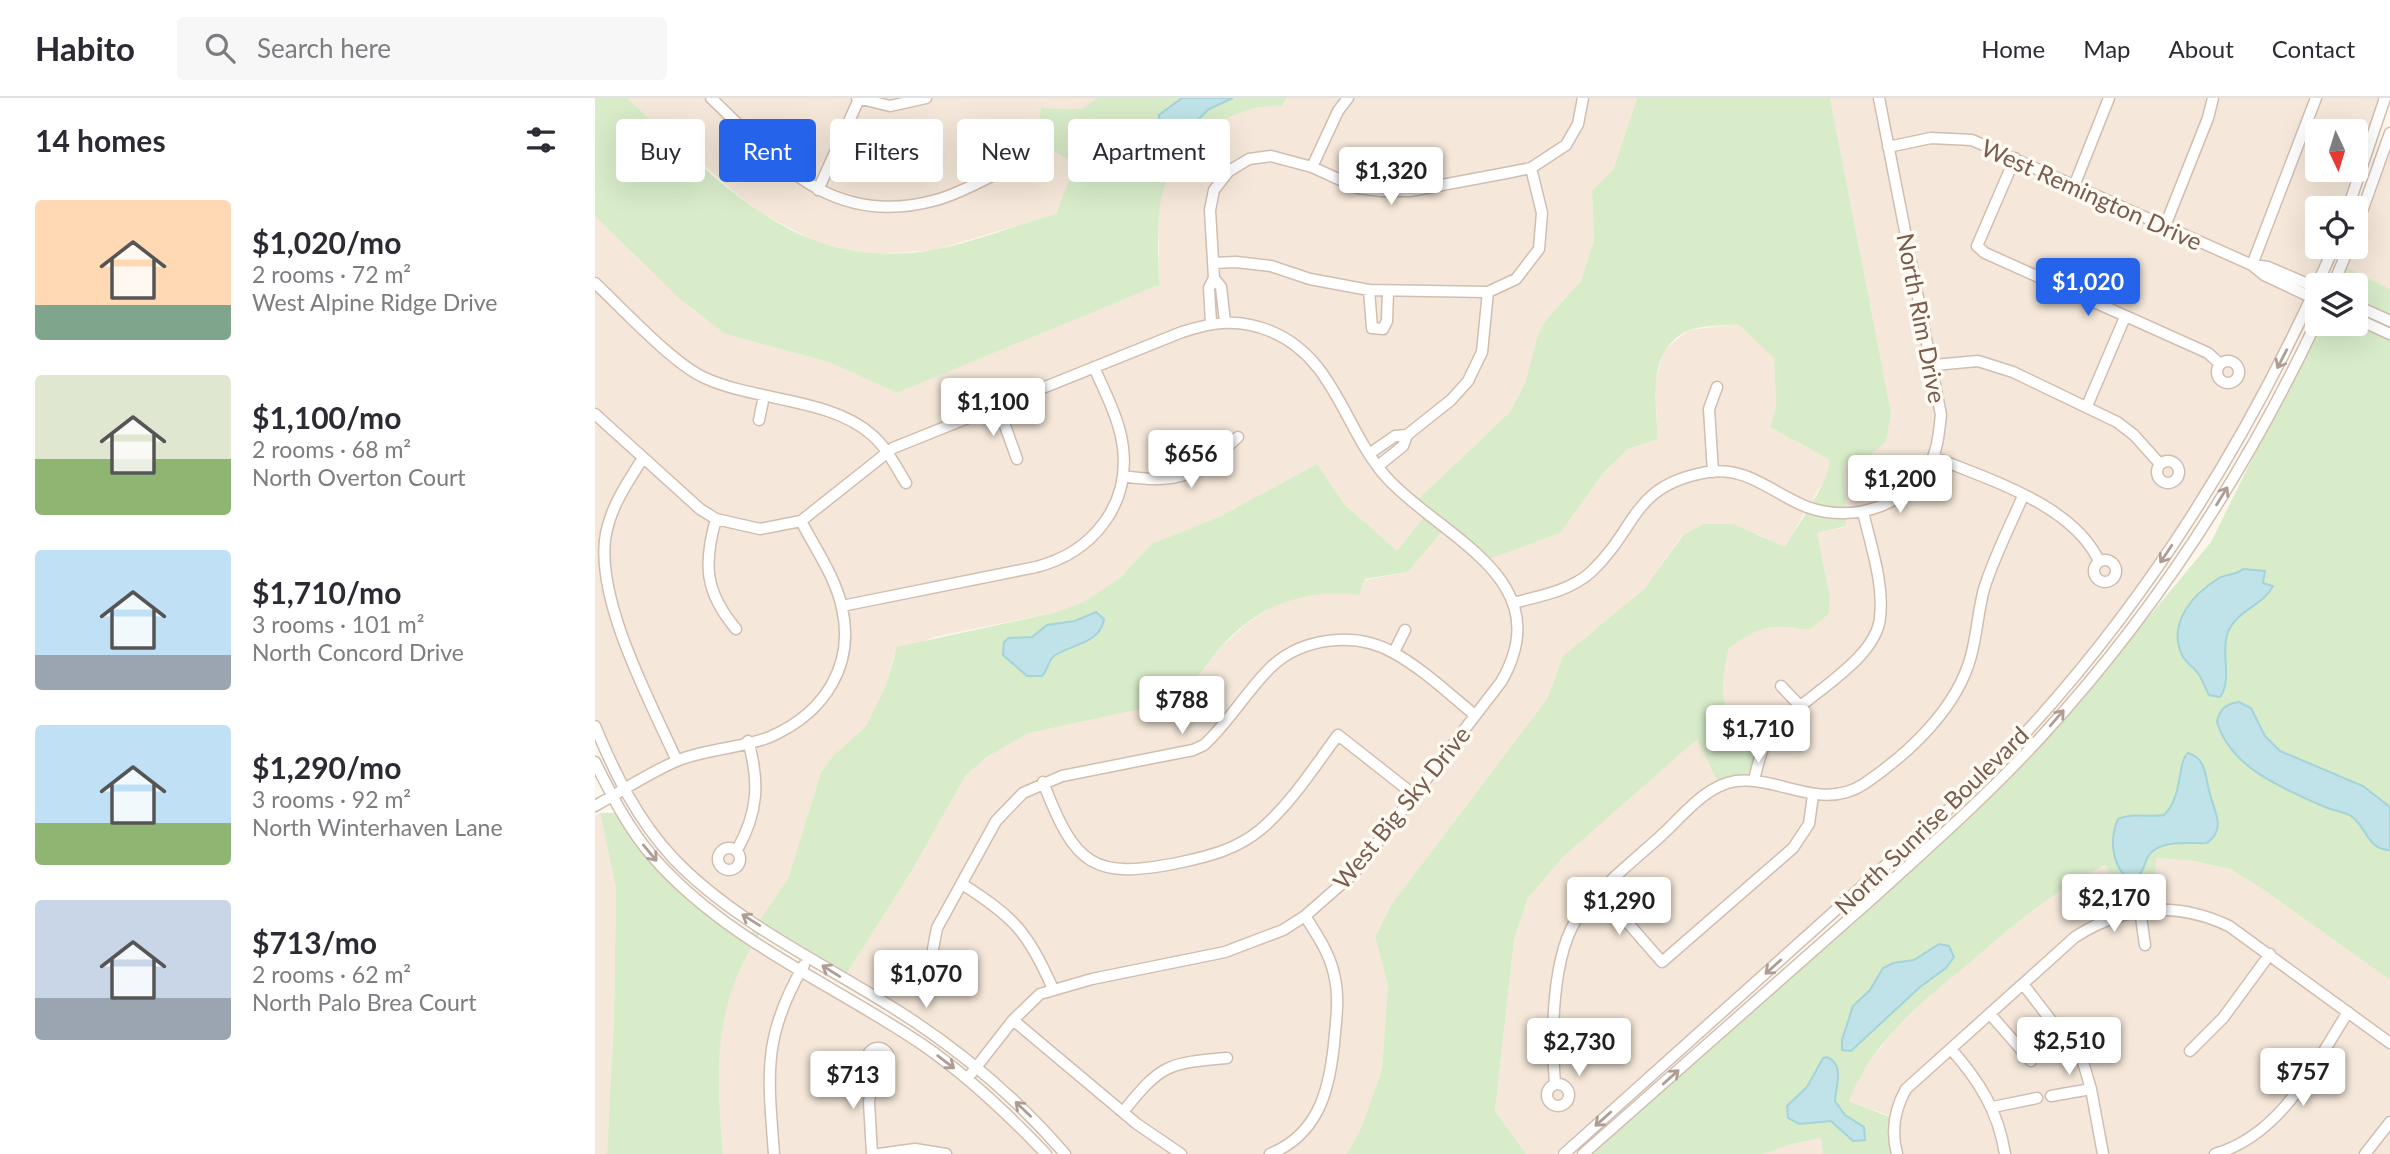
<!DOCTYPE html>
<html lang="en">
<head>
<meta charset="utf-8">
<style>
  :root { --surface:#fff; --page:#f7f7f7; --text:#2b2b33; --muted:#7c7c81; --line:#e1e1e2; --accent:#2563eb }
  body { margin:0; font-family:Lato,sans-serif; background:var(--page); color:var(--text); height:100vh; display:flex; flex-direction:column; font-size:26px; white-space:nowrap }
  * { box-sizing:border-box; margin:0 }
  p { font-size:23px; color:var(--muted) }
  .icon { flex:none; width:38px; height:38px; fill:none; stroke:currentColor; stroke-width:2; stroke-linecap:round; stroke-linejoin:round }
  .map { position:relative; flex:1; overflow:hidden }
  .details { display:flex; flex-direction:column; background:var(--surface); width:595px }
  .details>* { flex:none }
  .banner { position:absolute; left:21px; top:21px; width:665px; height:63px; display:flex; gap:14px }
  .needle { width:46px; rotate:176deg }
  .tools { position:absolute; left:1710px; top:21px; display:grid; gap:14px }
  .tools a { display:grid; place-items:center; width:63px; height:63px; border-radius:7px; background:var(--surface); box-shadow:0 7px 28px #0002; font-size:35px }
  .price { position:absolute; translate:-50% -60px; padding:0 16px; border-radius:7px; background:#fff; color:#222; font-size:23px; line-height:46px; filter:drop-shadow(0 2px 4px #0008) }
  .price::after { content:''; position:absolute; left:50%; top:42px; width:21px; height:16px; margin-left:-10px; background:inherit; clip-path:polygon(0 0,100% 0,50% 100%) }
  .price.current { background:var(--accent); color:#fff }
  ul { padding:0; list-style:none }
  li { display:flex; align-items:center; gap:21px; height:175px; padding:0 35px }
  li span { display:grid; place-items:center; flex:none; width:196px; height:140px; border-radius:7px; color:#555 }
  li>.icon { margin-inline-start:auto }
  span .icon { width:84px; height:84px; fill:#fffc; stroke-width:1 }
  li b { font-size:30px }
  h2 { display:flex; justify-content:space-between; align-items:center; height:84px; padding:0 35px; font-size:30px }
  .chip { padding:0 24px; border-radius:7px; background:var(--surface); box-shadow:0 7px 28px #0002; font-size:24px; line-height:63px }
  .chip.current { background:var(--accent); color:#fff }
  header { display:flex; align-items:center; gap:42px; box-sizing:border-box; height:98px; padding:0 35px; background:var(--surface); border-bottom:2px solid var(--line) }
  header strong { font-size:33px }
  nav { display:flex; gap:38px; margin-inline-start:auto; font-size:24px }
  .search { width:490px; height:63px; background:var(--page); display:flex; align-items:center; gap:18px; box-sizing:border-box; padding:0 24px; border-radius:7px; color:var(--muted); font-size:26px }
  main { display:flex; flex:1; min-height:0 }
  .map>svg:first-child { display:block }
  .residential { fill:#f5e8da; fill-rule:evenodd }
  .green { fill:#d8ecc9 }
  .water { fill:#bfe3e8; stroke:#a5d3da; stroke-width:2 }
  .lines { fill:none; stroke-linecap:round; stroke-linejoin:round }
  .minor-casing { stroke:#d1beb0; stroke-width:13 }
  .minor { stroke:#fff; stroke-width:10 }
  .oneway { stroke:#af9d94 }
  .labels { text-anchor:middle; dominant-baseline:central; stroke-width:7; stroke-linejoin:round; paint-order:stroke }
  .street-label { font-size:24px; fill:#7a5c4d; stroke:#fffaf3 }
</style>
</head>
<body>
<header>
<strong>Habito</strong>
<div class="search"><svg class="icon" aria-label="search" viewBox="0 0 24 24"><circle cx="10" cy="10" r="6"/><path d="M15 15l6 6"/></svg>Search here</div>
<nav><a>Home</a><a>Map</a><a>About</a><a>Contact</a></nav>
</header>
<main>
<section class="details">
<h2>14 homes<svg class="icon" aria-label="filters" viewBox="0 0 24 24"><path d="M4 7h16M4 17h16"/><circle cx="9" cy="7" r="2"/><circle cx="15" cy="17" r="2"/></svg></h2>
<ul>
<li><span style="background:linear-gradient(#ffd9b3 75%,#7fa58c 0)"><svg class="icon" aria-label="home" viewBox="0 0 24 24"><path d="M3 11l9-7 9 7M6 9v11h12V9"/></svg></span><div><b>$1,020/mo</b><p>2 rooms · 72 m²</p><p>West Alpine Ridge Drive</p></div></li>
<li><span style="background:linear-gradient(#dfe7d0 60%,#8fb573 0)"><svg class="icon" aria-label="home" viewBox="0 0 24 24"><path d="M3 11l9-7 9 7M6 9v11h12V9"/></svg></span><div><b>$1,100/mo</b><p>2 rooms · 68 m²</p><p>North Overton Court</p></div></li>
<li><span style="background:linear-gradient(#bfe0f5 75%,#9aa5b1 0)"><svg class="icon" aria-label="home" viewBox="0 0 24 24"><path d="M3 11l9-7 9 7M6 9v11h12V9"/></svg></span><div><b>$1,710/mo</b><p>3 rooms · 101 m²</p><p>North Concord Drive</p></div></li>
<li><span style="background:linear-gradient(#bfe0f5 70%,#8fb573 0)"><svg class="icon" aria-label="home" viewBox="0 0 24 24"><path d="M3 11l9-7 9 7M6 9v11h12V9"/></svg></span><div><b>$1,290/mo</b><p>3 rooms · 92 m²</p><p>North Winterhaven Lane</p></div></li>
<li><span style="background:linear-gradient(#c9d6e8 70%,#9aa5b1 0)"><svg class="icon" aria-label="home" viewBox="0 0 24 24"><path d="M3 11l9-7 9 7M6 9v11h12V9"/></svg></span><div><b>$713/mo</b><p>2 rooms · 62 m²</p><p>North Palo Brea Court</p></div></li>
</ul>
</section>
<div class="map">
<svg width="1795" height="1056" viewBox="0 0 1795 1056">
  <rect width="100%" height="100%" fill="#fdf6ec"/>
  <path class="residential" d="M32 0H502L487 11 446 10 441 40 481 67 461 116 340 152 271 157 222 144 161 113Z
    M693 0H1042L1018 72 997 93 999 142 986 183 951 222 943 236 930 285 915 314 824 400 836 410 802 454 749 406 722 366 624 419 556 446 526 479 490 503 462 514 339 539 299 557 291 587 271 628 238 658 226 674 193 781 164 823 131 801 93 770 66 740 24 676 0 619V118L84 199 130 236 234 264 302 295 564 187 563 115 571 78 582 59 605 36 645 14 665 7 687 8Z
    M1235 0H1786L1749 110H1722V149H1733L1666 294 1611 390 1540 495 1462 591 1399 661 1059 970 960 1056H931L900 1013 919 842 933 800 968 759 1102 640 1127 682 1152 677 1165 648 1134 614 1125 587 1134 550 1160 531 1190 528 1214 532 1234 516 1235 498 1222 435 1250 429 1210 413 1190 450 1163 436 1087 437 1049 491 968 558 952 601 796 807 780 839 793 887 787 971 767 1028 752 1056H475L463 1042 278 892 252 875 316 774 371 677 392 659 434 635 574 605 591 593 627 548 651 526 677 509 710 496 736 493 764 497 770 482 813 474 847 432 886 464 978 417 1009 374 1033 351 1063 341 1060 286 1069 252 1094 232 1143 226 1179 259 1181 308 1175 329 1235 362V373L1216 404 1249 365 1271 360 1296 314ZM1722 33H1760V72H1722Z
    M1795 54V191L1751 169 1774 114Z
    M5 715 21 791 19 917 12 1056H0V718Z
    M1560 760 1598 763 1635 771 1669 792 1795 882V1056H1297L1295 1018 1254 1003 1264 977 1301 930 1344 889 1446 805 1479 783 1512 767 1544 807 1559 806Z
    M157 846 351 969 398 1009 444 1056H128L122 990 125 934 134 895Z
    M1226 1040 1228 1056H1169L1196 1046Z"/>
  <path class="green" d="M0 0H32C126 83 200 176 337 152 379 145 419 127 461 116L480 67 441 40 446 10 487 11 502 0H692L687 8C663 7 647 12 626 24 556 62 562 116 564 187L302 295 234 264 130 236 84 200 0 118Z
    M1042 0H1235L1296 314 1291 344 1271 360 1249 365 1251 428 1222 435 1235 498 1234 516 1214 532C1177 525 1164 528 1134 550 1122 600 1126 613 1165 648L1156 675 1123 684 1102 641 968 759 933 800 919 842 900 1013 931 1056H752L767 1028 787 971 793 887 780 839 796 807 952 601 968 558 1049 491 1088 437 1109 426H1138L1190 449C1202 427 1234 385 1235 362L1175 329 1181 308 1179 260 1143 226C1129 228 1107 227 1094 232 1051 251 1061 304 1063 341L1033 351 1009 374 965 435 886 464 847 433 813 474 770 481 764 497C710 490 661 508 625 550 609 570 596 590 574 605L434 635 392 659 371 677 316 774 252 875 171 826C118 902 120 967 128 1056H12L19 917 21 791 5 715H19L67 776 104 810 151 842 193 781 226 674 238 658 271 628 291 587 302 549 462 514 490 503 526 479 556 446 624 419 722 366 749 406 802 453 836 410 823 401 915 314 930 285 943 236 951 222 986 183 999 142 997 93 1018 72Z
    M1751 169 1795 191V882L1669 792 1635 771 1598 763 1561 760 1559 806 1528 811 1511 767C1461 791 1422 824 1380 860 1331 901 1277 942 1254 1003L1295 1019 1294 1037 1297 1056H1228L1226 1040 1196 1046 1169 1056H996L1382 711 1487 599 1616 444 1724 226H1760V187H1743Z"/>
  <path class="water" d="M587 0H638L614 11 588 36 573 37 564 27V17Z
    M1648 471 1670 473 1668 485 1678 488C1667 509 1643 511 1633 534 1625 555 1638 581 1625 599L1614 597C1610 590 1608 583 1604 577 1600 569 1590 565 1587 557 1572 525 1598 496 1624 480 1632 476 1642 477 1648 471Z
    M501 514 509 521C505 546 476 546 459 558 453 563 453 572 447 578H432L408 557 409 544 414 540 437 539 452 527 480 523Z
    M1644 604 1656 610 1670 638 1685 653 1768 688 1795 709V752C1772 752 1772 729 1756 718 1748 713 1739 713 1730 709 1690 691 1636 671 1622 624 1624 612 1632 605 1644 604Z
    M1593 655C1612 660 1610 680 1615 696 1619 714 1632 730 1612 745 1594 746 1566 741 1554 757 1549 764 1550 771 1544 777L1530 778C1516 763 1515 739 1523 721 1537 714 1553 720 1569 717 1589 697 1582 663 1593 655Z
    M1344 846 1354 848 1359 859 1351 870 1325 889 1256 953 1247 952V942L1258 908 1275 892 1288 870 1298 865 1319 862Z
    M1232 959C1250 967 1241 987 1240 1003L1250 1017 1269 1029 1270 1042 1258 1043 1236 1023 1204 1026 1193 1020 1192 1008 1212 989 1228 960Z"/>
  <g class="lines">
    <g class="minor-casing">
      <path id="minor" d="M116 0C183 64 237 131 341 102 367 95 393 79 419 67
        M262 0 295 8 331 0
        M1293 49 1336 40 1377 42 1657 167 1669 177 1722 202
        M1420 60 1382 148 1390 155 1613 255 1625 266
        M717 69 743 13 753 0
        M1479 88 1514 0
        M223 92 264 1
        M1753 110 1790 0
        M1570 128 1613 20 1618 0
        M1760 133 1795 35
        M618 165 641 164 676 168 715 181 774 192 893 194 921 181 944 151 947 115 936 70
        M1657 167 1721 0
        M1657 167 1673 169 1722 190
        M619 180 626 189 630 224
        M0 185C28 211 78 266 110 280 160 303 236 300 277 337 292 350 301 369 311 385
        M1722 187 1739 149
        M1738 187 1754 149
        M774 192 777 230 788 231 792 223 793 193
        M1760 207 1795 223
        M1760 220 1795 236
        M616 225 614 190 619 180 615 112 619 92 634 73 654 61 676 58 717 69 763 90 787 93H815L911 75 936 70 971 47 983 26 988 0
        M1622 274a11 11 0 1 1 22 0a11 11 0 1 1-22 0Z
        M1339 267 1383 263 1418 274 1522 324 1539 337 1565 366
        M403 308 422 361
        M1492 308 1530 219
        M0 316 105 411 121 421 165 431 206 423 298 350 587 234C618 224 643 220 675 233 740 259 749 332 792 380 847 440 966 481 906 584L759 775 710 818 688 832 630 854 497 881 445 896 418 922 372 981
        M164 322 169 298
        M774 356 800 338 812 337
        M1339 359C1394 382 1477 406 1504 463
        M48 360C32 385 14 411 10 442 3 507 55 603 82 663
        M1562 374a11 11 0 1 1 22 0a11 11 0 1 1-22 0Z
        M783 368 808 348 812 337 856 302 873 283 887 254 893 194
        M1118 374 1114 311 1122 289
        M528 378C585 387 602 377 643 339
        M121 421C108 467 110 494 141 531
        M1499 473a11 11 0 1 1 22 0a11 11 0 1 1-22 0Z
        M918 505C945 498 975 493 996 474 1043 430 1036 387 1113 374 1153 368 1178 396 1212 409 1260 426 1316 407 1338 359 1344 346 1344 330 1346 317L1284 0
        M247 508 441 469C496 455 535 409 528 350 525 322 510 295 499 269
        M799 554 810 532
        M1186 588 1205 608
        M0 628C20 676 42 721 78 760 137 822 220 861 292 906 359 947 419 997 470 1056
        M0 664C17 698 33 730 58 759 130 842 238 886 328 947 373 978 413 1016 451 1056
        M1159 682C1163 666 1166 650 1176 637 1203 600 1280 566 1285 520 1289 486 1276 448 1268 414
        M448 684C480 767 497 783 587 764 615 758 642 751 665 732 696 706 719 669 743 637L818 696
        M0 708C27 693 55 674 84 662 114 650 151 650 177 638 230 614 260 567 247 510 241 480 220 450 206 423
        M123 761a11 11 0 1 1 22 0a11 11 0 1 1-22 0Z
        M142 752C163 715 165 684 153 643
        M367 786C419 819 433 834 458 891
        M1005 793 1067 864 1198 750 1214 726 1218 697
        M1545 812 1550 847
        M338 851 342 830 401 723 428 695 467 678 598 652 609 647C634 624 651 594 675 570 707 539 761 533 799 555 828 571 854 596 880 617
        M1428 886 1488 964 1496 991 1508 1056
        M1395 916 1436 963
        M418 922 542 1026 586 1056
        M272 961a11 11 0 1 1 22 0a11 11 0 1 1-22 0Z
        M1356 951C1384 983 1403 1012 1410 1056
        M1595 953 1628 920 1675 856
        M952 997a11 11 0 1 1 22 0a11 11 0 1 1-22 0Z
        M960 986C956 939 956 855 985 816 1009 785 1041 761 1069 735 1089 716 1112 687 1141 683 1185 678 1226 714 1269 686 1313 656 1362 611 1376 558 1382 536 1383 513 1389 491 1399 459 1415 428 1428 398
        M1456 998 1496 991
        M1398 1009 1442 1000
        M528 1014C566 966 573 965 632 960
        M179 1056C173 976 167 939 209 867
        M277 1056 274 1004 279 972
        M284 1056 320 1051 351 1056
        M675 1056C727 1035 736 985 740 935 742 915 744 896 739 876 734 854 722 837 710 818
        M969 1056C1067 968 1166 880 1264 791 1310 749 1359 709 1402 665 1536 527 1642 362 1722 187
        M988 1056C1084 970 1183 885 1279 799 1336 747 1394 696 1446 639 1559 516 1651 373 1722 223
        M1302 1056C1296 1033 1299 1012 1311 991L1480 839C1530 807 1581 803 1634 828L1795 945
        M1620 1056C1687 1036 1718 969 1753 914
        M1770 1056 1795 1024"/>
    </g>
    <use href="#minor" class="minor"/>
  </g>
  <defs><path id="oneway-shaft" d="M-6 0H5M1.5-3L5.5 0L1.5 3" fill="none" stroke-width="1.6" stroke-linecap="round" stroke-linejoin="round" transform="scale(1.75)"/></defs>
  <g class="oneway">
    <use href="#oneway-shaft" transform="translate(1687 261) rotate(117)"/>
    <use href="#oneway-shaft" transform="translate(1627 398) rotate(-58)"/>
    <use href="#oneway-shaft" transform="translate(1571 456) rotate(124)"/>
    <use href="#oneway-shaft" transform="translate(1462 620) rotate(-49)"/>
    <use href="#oneway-shaft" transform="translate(55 755) rotate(50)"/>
    <use href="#oneway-shaft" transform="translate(156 822) rotate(-148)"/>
    <use href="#oneway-shaft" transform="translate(1178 869) rotate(138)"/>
    <use href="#oneway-shaft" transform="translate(236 873) rotate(-148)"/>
    <use href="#oneway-shaft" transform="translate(351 964) rotate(37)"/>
    <use href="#oneway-shaft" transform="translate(1076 979) rotate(-42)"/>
    <use href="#oneway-shaft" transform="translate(428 1011) rotate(-136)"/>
    <use href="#oneway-shaft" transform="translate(1008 1021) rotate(138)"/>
  </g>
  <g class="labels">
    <g class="street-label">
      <text transform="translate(1497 96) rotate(24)">West Remington Drive</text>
      <text transform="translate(1327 220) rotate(79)">North Rim Drive</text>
      <text transform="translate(806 709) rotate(-51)">West Big Sky Drive</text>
      <text transform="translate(1336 722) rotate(-44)">North Sunrise Boulevard</text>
    </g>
  </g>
</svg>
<div class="tools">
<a><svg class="needle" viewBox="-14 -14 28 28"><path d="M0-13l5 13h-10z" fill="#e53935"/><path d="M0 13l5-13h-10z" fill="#7c7c81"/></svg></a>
<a><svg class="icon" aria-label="locate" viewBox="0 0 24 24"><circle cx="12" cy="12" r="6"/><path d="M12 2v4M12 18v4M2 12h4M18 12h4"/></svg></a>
<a><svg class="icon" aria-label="layers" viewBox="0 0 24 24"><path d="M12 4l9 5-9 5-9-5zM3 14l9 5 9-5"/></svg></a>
</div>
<b class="price" style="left:796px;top:109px">$1,320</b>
<b class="price current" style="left:1493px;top:220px">$1,020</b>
<b class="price" style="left:398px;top:340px">$1,100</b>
<b class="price" style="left:596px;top:392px">$656</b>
<b class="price" style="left:1305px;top:417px">$1,200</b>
<b class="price" style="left:587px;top:638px">$788</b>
<b class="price" style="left:1163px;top:667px">$1,710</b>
<b class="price" style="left:1519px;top:836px">$2,170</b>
<b class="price" style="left:1024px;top:839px">$1,290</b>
<b class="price" style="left:331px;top:912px">$1,070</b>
<b class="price" style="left:1474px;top:979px">$2,510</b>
<b class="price" style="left:984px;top:980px">$2,730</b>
<b class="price" style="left:1708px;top:1010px">$757</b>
<b class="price" style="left:258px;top:1013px">$713</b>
<div class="banner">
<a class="chip">Buy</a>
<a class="chip current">Rent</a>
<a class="chip">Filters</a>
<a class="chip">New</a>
<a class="chip">Apartment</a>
</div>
</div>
</main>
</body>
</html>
